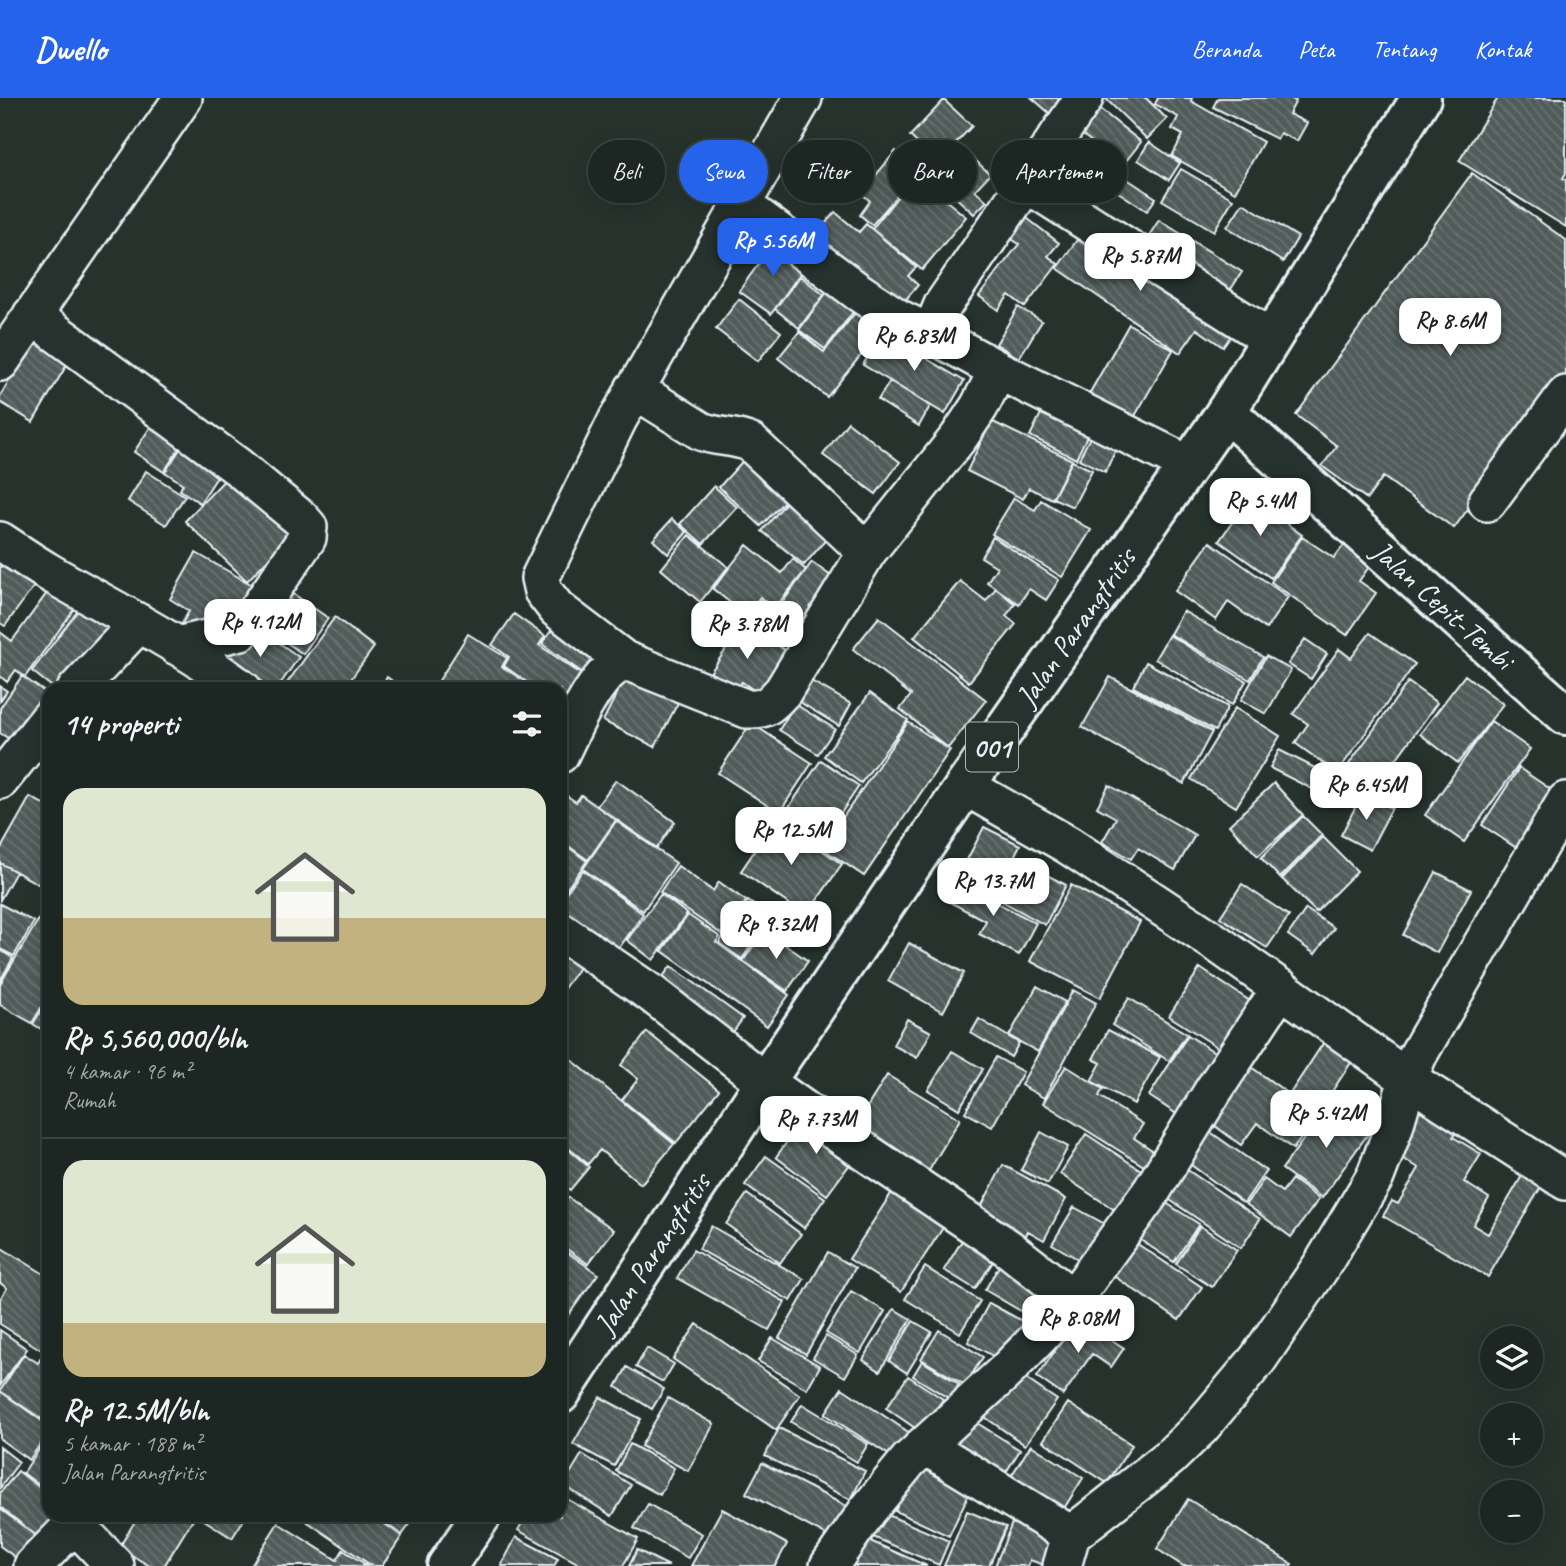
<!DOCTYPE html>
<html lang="id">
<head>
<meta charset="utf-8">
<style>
  :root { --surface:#1c2622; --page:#252e2a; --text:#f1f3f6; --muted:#a0a5a5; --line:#3a4340; --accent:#2563eb }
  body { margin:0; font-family:Caveat,sans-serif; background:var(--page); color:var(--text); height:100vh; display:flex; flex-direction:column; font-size:26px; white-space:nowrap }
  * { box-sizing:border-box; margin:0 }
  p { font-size:23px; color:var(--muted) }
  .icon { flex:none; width:38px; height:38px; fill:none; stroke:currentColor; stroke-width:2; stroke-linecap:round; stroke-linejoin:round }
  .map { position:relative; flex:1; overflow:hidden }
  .sheet { position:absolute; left:42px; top:584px; width:525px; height:840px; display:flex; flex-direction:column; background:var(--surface); border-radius:21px; box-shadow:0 4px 18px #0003,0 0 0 2px var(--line) }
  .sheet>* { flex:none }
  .banner { position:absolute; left:588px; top:42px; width:665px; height:63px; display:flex; gap:14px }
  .tools { position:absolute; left:1480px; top:1228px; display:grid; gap:14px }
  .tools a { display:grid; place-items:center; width:63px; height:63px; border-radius:50%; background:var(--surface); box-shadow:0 4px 18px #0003,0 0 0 2px var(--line); font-size:35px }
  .price { position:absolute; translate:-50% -60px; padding:0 16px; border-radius:14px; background:#fff; color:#222; font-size:23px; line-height:46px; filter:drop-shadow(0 2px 4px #0008) }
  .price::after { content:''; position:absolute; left:50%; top:42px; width:21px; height:16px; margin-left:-10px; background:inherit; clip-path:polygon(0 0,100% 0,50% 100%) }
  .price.current { background:var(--accent); color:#fff }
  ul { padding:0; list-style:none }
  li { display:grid; align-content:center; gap:14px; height:371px; padding:0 21px }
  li+li { border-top:2px solid var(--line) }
  li span { display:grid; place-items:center; height:217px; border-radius:21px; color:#555 }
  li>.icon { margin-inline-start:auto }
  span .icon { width:126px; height:126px; fill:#fffc; stroke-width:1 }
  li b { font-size:30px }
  h2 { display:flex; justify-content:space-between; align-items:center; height:84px; padding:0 21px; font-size:30px }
  .tag { padding:0 24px; border-radius:32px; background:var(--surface); box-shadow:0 4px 18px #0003,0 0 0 2px var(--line); font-size:24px; line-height:63px }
  .tag.current { background:var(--accent); color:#fff }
  header { display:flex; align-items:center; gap:42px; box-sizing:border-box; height:98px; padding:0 35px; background:var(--accent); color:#fff }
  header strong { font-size:33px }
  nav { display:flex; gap:38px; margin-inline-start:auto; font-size:24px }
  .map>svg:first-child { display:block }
  .building { fill:url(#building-back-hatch); stroke:#e8f1f8; stroke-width:2 }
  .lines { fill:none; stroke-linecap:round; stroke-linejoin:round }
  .minor-casing { stroke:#e8f1f8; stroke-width:42 }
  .major-casing { stroke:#e8f1f8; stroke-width:44 }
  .minor { stroke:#26332d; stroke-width:37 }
  .major { stroke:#26332d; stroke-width:38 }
  .labels { text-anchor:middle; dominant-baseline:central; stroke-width:5; stroke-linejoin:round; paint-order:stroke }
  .shield { fill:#26332d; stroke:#aeb8bb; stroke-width:2 }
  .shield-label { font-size:28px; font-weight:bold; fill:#e8f1f8 }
  .street-label { font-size:30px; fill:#e8f1f8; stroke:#26332d }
</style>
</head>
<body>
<header>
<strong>Dwello</strong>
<nav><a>Beranda</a><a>Peta</a><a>Tentang</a><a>Kontak</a></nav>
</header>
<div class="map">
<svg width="1566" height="1468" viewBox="0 0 1566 1468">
  <defs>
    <pattern id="building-back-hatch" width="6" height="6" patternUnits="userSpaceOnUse" patternTransform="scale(1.75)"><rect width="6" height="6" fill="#505c59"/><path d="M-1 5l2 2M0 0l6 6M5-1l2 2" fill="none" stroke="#697472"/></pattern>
  </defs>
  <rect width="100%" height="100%" fill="#26332d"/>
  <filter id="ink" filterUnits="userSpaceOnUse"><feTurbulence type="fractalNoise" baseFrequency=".0143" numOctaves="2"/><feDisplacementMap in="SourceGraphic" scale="14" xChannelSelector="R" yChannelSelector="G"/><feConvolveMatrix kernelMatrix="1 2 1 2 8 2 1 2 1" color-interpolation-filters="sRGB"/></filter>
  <g filter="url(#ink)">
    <path class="building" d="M1032 0H1072L1054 19Z
      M1105 0H1146L1167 21 1147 41Z
      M1158 0H1192L1191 3 1263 44 1235 94 1172 58 1183 37 1172 31 1178 19 1155 6Z
      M1218 0H1290L1296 3 1289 16 1307 25 1297 43 1280 35 1277 41 1213 9Z
      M1498 0H1566V75L1563 80 1566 82V129L1459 63Z
      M1087 1 1141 44 1122 68 1068 25Z
      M944 2 972 28 937 65 910 38Z
      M1149 44 1180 65 1169 82 1138 62Z
      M962 50 990 76 975 92 987 103 974 116 929 75 942 62 947 67Z
      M896 53 919 73 872 127 860 117 870 103 861 95Z
      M1181 71 1233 101 1214 133 1162 102Z
      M1115 73 1156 100 1147 113 1106 86Z
      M1472 75 1566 142V277L1454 430 1383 379 1367 401 1322 368 1337 348 1296 317Z
      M915 77 966 119 922 172 872 131Z
      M1243 105 1298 139 1283 164 1227 129Z
      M835 114 859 134 866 126 916 169 908 178 918 187 897 212 813 140Z
      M1019 114 1059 145 1048 158 1058 166 1025 209 1009 197 998 212 979 198 1019 146 1003 135Z
      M1159 122 1242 174 1222 205 1139 153Z
      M1087 128 1236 231 1223 249 1197 231 1180 255 1057 170Z
      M775 143 807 166 771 216 739 193Z
      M800 178 824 197 799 230 775 211Z
      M833 186 859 206 825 251 799 232Z
      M739 201 781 234 758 263 716 231Z
      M863 205 888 224 827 299 778 260 799 234 824 254Z
      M1018 209 1042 223 1019 260 996 246Z
      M1129 226 1173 252 1128 330 1084 305Z
      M882 234 964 283 945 316 863 267Z
      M34 241 69 263 33 324 0 304V298Z
      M890 283 930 308 919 328 878 302Z
      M1047 303 1086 322 1080 334 1087 338 1076 361 1030 338Z
      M157 319 187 338 164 374 134 354Z
      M991 323 1072 362 1052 401 1029 390 1023 401 967 373Z
      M848 324 900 364 876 396 823 357Z
      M1093 333 1119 346 1105 374 1079 361Z
      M188 339 221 360 211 374 217 379 200 405 180 392 183 386 165 374Z
      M750 355 793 394 761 428 719 389Z
      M1072 363 1092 372 1073 409 1053 400Z
      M235 371 298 430 247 483 185 423Z
      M146 373 185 398 166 427 128 403Z
      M714 388 737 409 703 446 680 426Z
      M1250 399 1302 437 1271 480 1219 443Z
      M1014 400 1035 412 1041 402 1091 432 1062 479 992 436Z
      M787 403 830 437 804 467 762 433Z
      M672 421 687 434 668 456 653 442Z
      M689 437 728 469 700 504 661 471Z
      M993 439 1059 482 1046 502 1029 491 1019 506 987 484 997 469 981 459Z
      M1302 439 1334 460 1344 447 1371 466 1359 483 1376 495 1347 537 1271 484Z
      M1210 444 1288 499 1266 531 1228 504 1216 522 1175 493Z
      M747 447 782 475 793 461 806 472 774 511 760 499 746 517 713 491Z
      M196 455 263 493 242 531 180 529 189 513 170 501Z
      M5 460 37 484 5 528 0 525V467Z
      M812 464 840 485 806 533 777 512Z
      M960 483 986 503 996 490 1015 506 1006 518 1016 526 969 584 914 539Z
      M52 488 78 506 25 579 16 572 7 584 0 578V534L12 543Z
      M285 490 328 520 303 556 260 526Z
      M759 501 790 525 776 543 745 519Z
      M83 506 114 529 67 592H56L32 573Z
      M1183 513 1263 559 1250 582 1170 536Z
      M514 516 545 538 539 547 594 585 569 597 561 608 560 607V592H538L504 568 509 559 492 547Z
      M335 519 374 549 343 592H282Z
      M879 519 986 602 948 650 900 611 911 597 853 551Z
      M250 524 299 559 276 592H259L221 564Z
      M557 524 611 560 594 583 542 546Z
      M744 525 786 553 758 595 742 584 734 595 708 578Z
      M1370 535 1415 566 1337 675 1295 645 1308 626 1293 616 1339 551 1351 560Z
      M468 536 507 560 502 569 525 583 520 592H440L435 589Z
      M1169 537 1246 583 1232 607 1155 561Z
      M1305 541 1327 556 1311 581 1288 566Z
      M1266 558 1291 572 1266 616 1241 602Z
      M1146 564 1228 609 1215 633 1133 589Z
      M630 569 682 597 655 649 603 623Z
      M1465 577 1503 606 1458 665 1420 636Z
      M22 578 49 597V599L17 646 0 635V610Z
      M387 579 404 592H379Z
      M1110 579 1212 634 1184 686 1082 629Z
      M806 580 851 606 839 628 793 600Z
      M1408 584 1437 605 1378 686 1349 666Z
      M0 588 7 593 0 603Z
      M870 595 908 622 861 685 824 658Z
      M795 606 835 631 818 656 779 632Z
      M1235 610 1280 638 1236 709 1191 681Z
      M1491 623 1530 651 1464 744 1425 717Z
      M908 624 950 652 864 778 822 750Z
      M751 625 812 665 779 715 718 675Z
      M1279 652 1325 675 1316 693 1270 670Z
      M821 662 859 688 821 745 783 718Z
      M1519 670 1562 699 1524 755 1482 727Z
      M616 682 675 724 657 750 597 708Z
      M1274 685 1303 717 1258 758 1229 727Z
      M1109 687 1195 737 1175 772 1138 750 1131 761 1102 744 1116 720 1097 709Z
      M560 693 576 704 581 697 616 722 588 762 560 742Z
      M1362 696 1392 710 1370 752 1341 737Z
      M30 699 49 709V792L0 765V752Z
      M1303 718 1322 737 1280 780 1261 760Z
      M776 721 842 766 806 818 741 773Z
      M616 723 676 765 643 813 583 771Z
      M984 729 1020 747 994 798 958 779Z
      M1323 739 1357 773 1316 814 1282 781Z
      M560 743 587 763 565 793 560 790Z
      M1022 764 1066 787 1045 827 1002 803Z
      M0 765 16 774 0 802Z
      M678 768 713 793 719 784 746 803 723 837 660 794Z
      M583 772 643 816 617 853 560 830V803Z
      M1436 774 1471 792 1437 855 1403 837Z
      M954 782 1036 825 1019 857 979 836 986 823 944 801Z
      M1242 786 1289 818 1267 850 1220 819Z
      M1071 787 1140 824 1100 900 1030 863Z
      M661 796 687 816 653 862 627 842Z
      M748 803 771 819 742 861 719 845Z
      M49 804V897L32 925 0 907V886Z
      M0 806 34 824 14 858 0 851Z
      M1306 811 1334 830 1315 856 1288 837Z
      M688 817 720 839 716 844 789 897 767 928 662 853Z
      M765 832 808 863 787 893 743 863Z
      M909 845 964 875 943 914 888 883Z
      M560 848 583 864 560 896Z
      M0 852 13 860 0 883Z
      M671 868 743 920 724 947 651 894Z
      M1200 870 1253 905 1222 952 1169 918Z
      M1037 888 1065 904 1038 954 1009 938Z
      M1073 892 1096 905 1044 1000 1021 987Z
      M49 900V936L33 926Z
      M1129 900 1187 936 1169 963 1112 927Z
      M907 921 931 934 917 960 893 947Z
      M979 921 1019 945 1011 959 971 935Z
      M1108 932 1160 959 1134 1006 1091 983 1101 965 1093 961Z
      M647 934 719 992 676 1045 622 1002 638 981 621 967Z
      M1188 937 1222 959 1183 1020 1149 998Z
      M1324 944 1352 963 1319 1013 1291 994Z
      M952 953 983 971 959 1011 928 992Z
      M567 958 674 1046 641 1086 600 1052 588 1066 560 1043V967Z
      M996 959 1023 974 992 1029 965 1014Z
      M1247 966 1318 1017 1293 1051 1257 1025 1241 1047 1207 1022Z
      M1066 968 1103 991 1099 998 1143 1026 1134 1040 1161 1058 1152 1073 1043 1005Z
      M887 977 960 1021 927 1076 853 1032Z
      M1330 1005 1370 1033 1322 1100 1282 1071Z
      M1421 1005 1460 1028 1453 1039 1481 1056 1464 1084 1489 1100 1473 1127 1488 1136 1523 1076 1542 1087 1488 1179 1383 1118 1392 1103 1398 1106 1419 1070 1391 1054Z
      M805 1019 856 1058 827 1097 776 1059Z
      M1206 1031 1266 1073 1244 1105 1184 1062Z
      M1041 1034 1068 1049 1048 1086 1021 1072Z
      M1086 1036 1147 1076 1121 1116 1060 1076Z
      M560 1044 589 1069 570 1092 560 1084Z
      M766 1058 825 1100 804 1130 745 1087Z
      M1003 1067 1066 1101 1044 1142 1028 1133 1020 1150 973 1124Z
      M1186 1071 1260 1121 1241 1150 1167 1100Z
      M1264 1081 1282 1094 1292 1081 1319 1101 1291 1139 1246 1106Z
      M896 1088 948 1122 901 1194 849 1161Z
      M747 1096 801 1136 780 1165 726 1126Z
      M566 1098 614 1132 588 1166 560 1146V1106Z
      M1163 1103 1199 1126 1174 1164 1139 1141Z
      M1074 1109 1110 1129 1088 1167 1052 1146Z
      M711 1128 804 1181 791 1203 699 1151Z
      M1200 1128 1237 1152 1212 1189 1176 1166Z
      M966 1136 998 1156 975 1191 944 1172Z
      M1130 1141 1202 1189 1179 1222 1108 1174Z
      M0 1149 49 1179V1237L40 1251 0 1226V1201L7 1190 0 1185Z
      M560 1149 598 1176 567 1219 560 1214Z
      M693 1152 785 1204 769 1232 677 1180Z
      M828 1154 855 1170 806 1256 779 1240Z
      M1002 1163 1048 1190 1031 1219 985 1192Z
      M925 1169 980 1203 960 1235 905 1201Z
      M851 1193 885 1213 860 1255 826 1235Z
      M989 1205 1024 1224 1002 1263 968 1244Z
      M894 1211 911 1221 880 1273 863 1262Z
      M1078 1219 1124 1250 1111 1269 1092 1256 1063 1297 1037 1279Z
      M913 1223 932 1234 907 1275 889 1263Z
      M697 1226 800 1297 776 1332 673 1261Z
      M0 1232 27 1251 0 1288Z
      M939 1232 983 1259 965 1287 921 1261Z
      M826 1238 858 1257 845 1279 813 1260Z
      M772 1240 820 1268 807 1291 758 1263Z
      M49 1241V1256L42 1251Z
      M647 1250 674 1266 663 1284 636 1269Z
      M24 1256 38 1265 42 1258 49 1263V1326L0 1293Z
      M922 1263 959 1286 950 1301 913 1278Z
      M627 1269 664 1291 652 1311 616 1289Z
      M1010 1270 1057 1302 1025 1347 979 1315Z
      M908 1278 943 1301 921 1334 886 1310Z
      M842 1290 910 1335 894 1360 825 1316Z
      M0 1293 49 1328V1334L29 1362 0 1341Z
      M600 1299 641 1321 614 1368 573 1346Z
      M668 1300 714 1326 688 1373 641 1348Z
      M1068 1305 1132 1347 1107 1385 1043 1343Z
      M802 1306 868 1346 857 1364 791 1324Z
      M966 1318 1020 1352 999 1385 945 1350Z
      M779 1330 865 1373 851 1402 765 1358Z
      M49 1337V1394L23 1375Z
      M630 1346 674 1370 660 1397 616 1373Z
      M1031 1347 1083 1380 1056 1423 1004 1389Z
      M0 1349 19 1364 0 1390Z
      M582 1356 631 1387 612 1418 563 1387Z
      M919 1361 973 1387 949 1438 895 1413Z
      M762 1365 850 1410 833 1441 746 1395Z
      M18 1373 49 1397V1418H54L38 1439 0 1409V1395Z
      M560 1397 638 1441 623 1468H583L518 1432 526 1418H560Z
      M1188 1401 1292 1466 1291 1468H1183L1157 1451Z
      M648 1406 702 1436 688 1460 634 1430Z
      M0 1411 37 1438 19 1462 0 1448Z
      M722 1411 787 1446 775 1468H691Z
      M876 1412 949 1443 939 1467 866 1436Z
      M967 1413 1006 1429 989 1468H944Z
      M138 1418H195L164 1468H150L119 1450Z
      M198 1418H246L232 1440Z
      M299 1418H373L402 1438 382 1468H372Z
      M375 1418H416L402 1437Z
      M278 1425 337 1462 343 1452 368 1468H251Z
      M1012 1425 1054 1442 1044 1467 1030 1462 1028 1468H995Z
      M516 1439 558 1461 554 1468H501Z
      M861 1439 927 1468H856L850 1465Z
      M637 1452 669 1468H629Z"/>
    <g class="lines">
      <g class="minor-casing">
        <path id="minor" d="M1026 85 1271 241
          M741 106 857 193 896 219 947 244
          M32 217 238 369 301 421 308 429 307 440 255 516 241 533 177 548
          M0 264 183 0
          M998 272 1189 367
          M634 291 701 333C717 340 734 337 751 345L867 454
          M1487 404 1566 297
          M0 443C17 454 33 465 50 475 115 513 183 546 243 592
          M624 562 557 511 543 493 540 480 618 321 803 0
          M76 592 139 525
          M560 656C573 629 586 598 606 576 611 571 618 566 624 562L747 611C767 612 770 607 783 593L867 454 959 339 979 309 998 272 947 244 939 233 937 221 943 207 1084 0
          M0 682 49 621
          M965 688 1068 747 1218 846 1408 981 1418 957 1437 924 1566 703
          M560 833 652 896 765 984 833 1032 1008 1150 1073 1201
          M924 1347 1071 1437
          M74 1425 115 1468
          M33 1468 82 1418
          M829 1468 868 1412 909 1362 1005 1274 1041 1237 1073 1201 1151 1094 1213 993 1281 890
          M1062 1468 1071 1437 1169 1360 1200 1330 1258 1261 1322 1167 1375 1079 1393 1032 1408 981 1566 1083"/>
      </g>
      <g class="major-casing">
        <g id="major">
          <path id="s1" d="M1226 314 1566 617"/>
          <path id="s2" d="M560 1296 765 984 965 688 1226 314 1421 0"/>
          <path d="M447 1468 481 1418"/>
        </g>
      </g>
      <use href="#minor" class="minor"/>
      <use href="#major" class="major"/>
    </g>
  </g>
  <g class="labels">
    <rect class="shield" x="966" y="624.5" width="52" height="49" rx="5"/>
    <g class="shield-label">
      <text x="992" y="649">001</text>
    </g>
    <g class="street-label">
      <text stroke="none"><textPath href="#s1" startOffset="290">Jalan Cepit-Tembi</textPath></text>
      <text stroke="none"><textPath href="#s2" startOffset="924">Jalan Parangtritis</textPath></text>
      <text stroke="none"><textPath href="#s2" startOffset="168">Jalan Parangtritis</textPath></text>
    </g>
  </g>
</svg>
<div class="tools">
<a><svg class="icon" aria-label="layers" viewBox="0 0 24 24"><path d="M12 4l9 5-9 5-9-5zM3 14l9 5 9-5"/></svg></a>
<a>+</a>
<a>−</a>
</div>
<b class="price current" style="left:773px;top:180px">Rp 5.56M</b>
<b class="price" style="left:1140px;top:195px">Rp 5.87M</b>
<b class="price" style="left:1450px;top:260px">Rp 8.6M</b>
<b class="price" style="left:914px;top:275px">Rp 6.83M</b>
<b class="price" style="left:1260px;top:440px">Rp 5.4M</b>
<b class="price" style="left:260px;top:561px">Rp 4.12M</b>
<b class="price" style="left:747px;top:563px">Rp 3.78M</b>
<b class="price" style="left:1366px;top:724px">Rp 6.45M</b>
<b class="price" style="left:791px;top:769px">Rp 12.5M</b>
<b class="price" style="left:993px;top:820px">Rp 13.7M</b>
<b class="price" style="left:776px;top:863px">Rp 9.32M</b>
<b class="price" style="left:1326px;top:1052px">Rp 5.42M</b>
<b class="price" style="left:816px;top:1058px">Rp 7.73M</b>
<b class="price" style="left:1078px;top:1257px">Rp 8.08M</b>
<div class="banner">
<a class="tag">Beli</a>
<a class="tag current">Sewa</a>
<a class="tag">Filter</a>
<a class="tag">Baru</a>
<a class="tag">Apartemen</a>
</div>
<section class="sheet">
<h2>14 properti<svg class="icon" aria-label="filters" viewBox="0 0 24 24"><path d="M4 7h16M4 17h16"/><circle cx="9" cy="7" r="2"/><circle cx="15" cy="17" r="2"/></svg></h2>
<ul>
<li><span style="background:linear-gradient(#dfe7d0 60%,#c2b280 0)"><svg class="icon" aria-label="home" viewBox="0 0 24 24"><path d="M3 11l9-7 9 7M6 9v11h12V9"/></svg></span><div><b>Rp 5,560,000/bln</b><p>4 kamar · 96 m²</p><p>Rumah</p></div></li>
<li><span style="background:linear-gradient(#dfe7d0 75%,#c2b280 0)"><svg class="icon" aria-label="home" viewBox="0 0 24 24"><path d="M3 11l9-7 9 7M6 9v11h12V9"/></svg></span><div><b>Rp 12.5M/bln</b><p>5 kamar · 188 m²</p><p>Jalan Parangtritis</p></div></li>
</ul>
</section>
</div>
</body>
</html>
